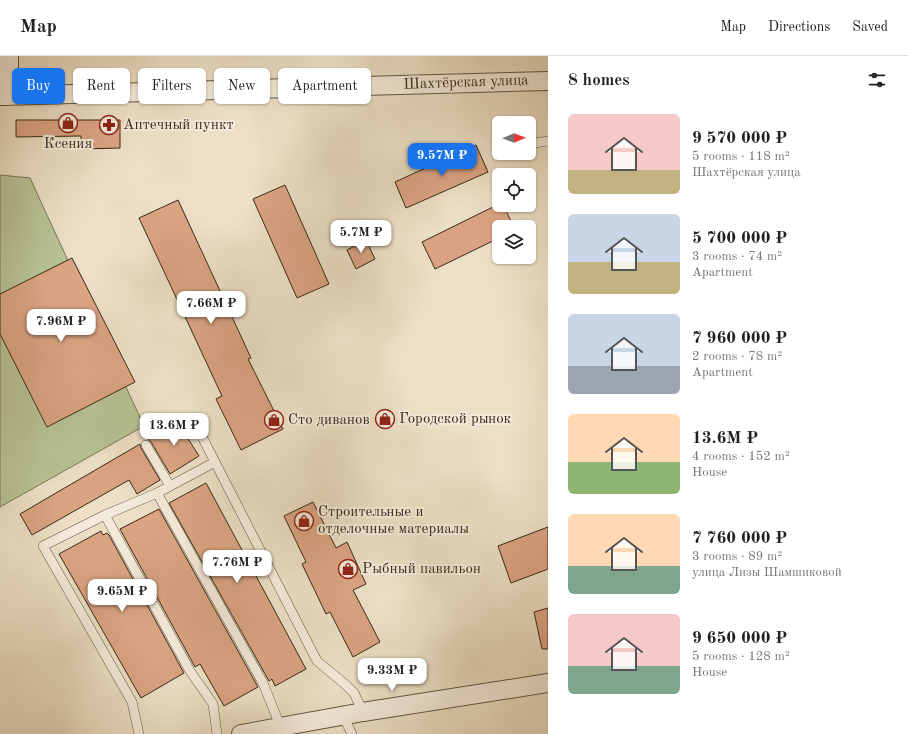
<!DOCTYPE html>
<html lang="en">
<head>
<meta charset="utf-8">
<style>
  :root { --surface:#fff; --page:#f2f2f2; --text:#202124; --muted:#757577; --line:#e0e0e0; --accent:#1a73e8 }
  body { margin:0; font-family:"Old Standard TT",serif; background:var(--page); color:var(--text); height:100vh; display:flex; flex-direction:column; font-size:15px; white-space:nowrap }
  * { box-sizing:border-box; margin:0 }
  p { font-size:13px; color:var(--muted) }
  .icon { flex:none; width:22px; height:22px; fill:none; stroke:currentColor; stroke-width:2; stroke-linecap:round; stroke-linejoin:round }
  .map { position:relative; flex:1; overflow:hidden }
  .sheet { display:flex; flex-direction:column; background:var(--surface); width:360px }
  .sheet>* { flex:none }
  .top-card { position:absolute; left:12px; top:12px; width:380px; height:36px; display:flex; gap:8px }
  .needle { width:26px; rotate:89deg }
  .fabs { position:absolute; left:492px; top:60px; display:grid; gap:8px }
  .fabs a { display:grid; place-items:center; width:44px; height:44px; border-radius:6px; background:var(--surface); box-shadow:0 1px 3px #0004; font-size:20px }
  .price { position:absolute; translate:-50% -34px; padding:0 9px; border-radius:8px; background:#fff; color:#222; font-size:13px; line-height:26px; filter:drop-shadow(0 1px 2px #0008) }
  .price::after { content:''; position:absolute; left:50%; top:24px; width:12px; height:9px; margin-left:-6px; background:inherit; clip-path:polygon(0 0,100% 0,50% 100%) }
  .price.active { background:var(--accent); color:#fff }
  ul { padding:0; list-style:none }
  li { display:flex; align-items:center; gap:12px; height:100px; padding:0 20px }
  li span { display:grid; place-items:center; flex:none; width:112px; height:80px; border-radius:6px; color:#555 }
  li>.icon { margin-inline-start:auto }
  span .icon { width:48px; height:48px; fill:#fffc; stroke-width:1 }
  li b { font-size:17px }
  h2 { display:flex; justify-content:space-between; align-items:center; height:48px; padding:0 20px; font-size:17px }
  .pill { padding:0 14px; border-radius:6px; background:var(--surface); box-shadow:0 1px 3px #0004; font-size:14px; line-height:36px }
  .pill.active { background:var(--accent); color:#fff }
  header { display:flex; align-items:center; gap:24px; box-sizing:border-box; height:56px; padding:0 20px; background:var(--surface); border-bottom:1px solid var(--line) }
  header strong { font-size:19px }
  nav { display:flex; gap:22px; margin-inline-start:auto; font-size:14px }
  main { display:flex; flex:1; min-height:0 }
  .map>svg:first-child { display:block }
  .green { fill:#b7c295; stroke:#787656 }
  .building { fill:#daa382; stroke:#382917 }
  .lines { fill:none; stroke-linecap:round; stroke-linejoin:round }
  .service-casing { stroke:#655642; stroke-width:10 }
  .minor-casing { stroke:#655642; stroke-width:20 }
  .service { stroke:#f3ead9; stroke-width:9 }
  .minor { stroke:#f3ead9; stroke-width:18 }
  .labels { text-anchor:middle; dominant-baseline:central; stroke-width:4; stroke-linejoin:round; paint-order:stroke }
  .street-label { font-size:15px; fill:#382917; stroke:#f3ead9 }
  .poi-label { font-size:15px; fill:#382917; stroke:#f3ead9; text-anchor:start }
</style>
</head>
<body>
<header>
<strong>Map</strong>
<nav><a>Map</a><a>Directions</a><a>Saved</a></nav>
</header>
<main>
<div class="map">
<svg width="548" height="678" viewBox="0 0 548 678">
  <rect width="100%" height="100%" fill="#ecdfc5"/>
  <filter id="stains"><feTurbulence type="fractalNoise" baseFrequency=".005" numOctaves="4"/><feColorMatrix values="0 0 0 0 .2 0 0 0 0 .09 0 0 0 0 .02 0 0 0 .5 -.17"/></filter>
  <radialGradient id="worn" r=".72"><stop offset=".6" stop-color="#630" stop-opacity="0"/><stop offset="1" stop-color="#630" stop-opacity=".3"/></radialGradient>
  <path class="green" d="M0 119 30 122 144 370 0 451Z"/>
  <path class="building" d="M16 64H120V92L81 93V80L16 81Z
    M476 89 488 116 406 152 395 126Z
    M285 129 329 228 297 242 253 143Z
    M178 144 251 302 248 303 283 373 241 394 216 343 222 340 139 162Z
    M499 148 503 149 514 171H499V182L435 213 422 186Z
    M366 184 375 203 356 213 347 194Z
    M72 202 135 326 47 371 0 278V238Z
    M177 365 199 400 170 418 151 386 148 383Z
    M140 388 141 392 160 424 137 438 129 424 32 479 20 458Z
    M206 427 306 613 275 630 272 623 269 625 169 447Z
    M313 446 336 492 347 486 366 528 353 534 380 586 353 601 330 556 326 558 302 508 306 506 284 460Z
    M159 453 258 631 224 650 200 608 195 611 120 473Z
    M548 471V513L511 527 498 490Z
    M101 475 103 479 107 477 109 479 184 617 141 642 59 498Z
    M548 552V593H542L534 556Z"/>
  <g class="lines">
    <g class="service-casing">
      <path id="service" d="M529 88 548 85
        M194 365 317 605 346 629 354 637 363 656
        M146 389 170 430
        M215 406 157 437 263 627 281 672
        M157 437 105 459 190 615 213 648 217 678
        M105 459 43 490 132 646 139 678
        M343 660 352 678"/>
    </g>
    <g class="minor-casing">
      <path id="minor" d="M9 0V40
        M0 40 548 25
        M241 678 363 656 548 627"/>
    </g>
    <use href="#service" class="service"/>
    <use href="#minor" class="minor"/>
  </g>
  <defs>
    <g id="shop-ring" transform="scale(1)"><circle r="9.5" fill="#f3ead9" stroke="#8f2418" stroke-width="1.5"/><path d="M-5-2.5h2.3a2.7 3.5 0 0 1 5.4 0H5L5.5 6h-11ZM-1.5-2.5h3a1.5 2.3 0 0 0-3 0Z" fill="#8f2418"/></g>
    <g id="pharmacy-ring" transform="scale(1)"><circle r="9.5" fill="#f3ead9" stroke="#8f2418" stroke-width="1.5"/><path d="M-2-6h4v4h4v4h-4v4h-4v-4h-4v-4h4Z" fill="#8f2418"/></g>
  </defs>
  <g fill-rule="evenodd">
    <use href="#shop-ring" x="68" y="67"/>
    <use href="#pharmacy-ring" x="109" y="69"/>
    <use href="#shop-ring" x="385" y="363"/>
    <use href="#shop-ring" x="274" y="364"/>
    <use href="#shop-ring" x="304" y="465"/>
    <use href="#shop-ring" x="348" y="513"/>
  </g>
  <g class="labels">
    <g class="street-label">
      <text transform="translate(466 27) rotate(-2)">Шахтёрская улица</text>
    </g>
    <g class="poi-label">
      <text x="123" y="69">Аптечный пункт</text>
      <text x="68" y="88" text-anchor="middle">Ксения</text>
      <text x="399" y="363">Городской рынок</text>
      <text x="288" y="364">Сто диванов</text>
      <text x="318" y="456">Строительные и<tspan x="318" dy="17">отделочные материалы</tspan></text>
      <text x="362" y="513">Рыбный павильон</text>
    </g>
  </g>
  <rect width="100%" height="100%" filter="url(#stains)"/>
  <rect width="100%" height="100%" fill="url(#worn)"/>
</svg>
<div class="fabs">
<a><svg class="needle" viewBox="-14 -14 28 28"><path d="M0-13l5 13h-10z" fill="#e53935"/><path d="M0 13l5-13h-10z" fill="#757577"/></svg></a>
<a><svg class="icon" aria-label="locate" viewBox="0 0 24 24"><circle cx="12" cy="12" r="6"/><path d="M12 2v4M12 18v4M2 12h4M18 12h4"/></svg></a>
<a><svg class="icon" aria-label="layers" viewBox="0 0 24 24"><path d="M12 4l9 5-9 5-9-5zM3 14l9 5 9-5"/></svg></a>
</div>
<b class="price active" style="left:442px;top:121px">9.57M ₽</b>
<b class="price" style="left:361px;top:198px">5.7M ₽</b>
<b class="price" style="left:211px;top:269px">7.66M ₽</b>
<b class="price" style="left:61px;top:287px">7.96M ₽</b>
<b class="price" style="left:174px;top:391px">13.6M ₽</b>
<b class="price" style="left:237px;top:528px">7.76M ₽</b>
<b class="price" style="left:122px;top:557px">9.65M ₽</b>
<b class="price" style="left:392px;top:636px">9.33M ₽</b>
<div class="top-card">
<a class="pill active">Buy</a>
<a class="pill">Rent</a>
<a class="pill">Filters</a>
<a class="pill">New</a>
<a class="pill">Apartment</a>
</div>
</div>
<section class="sheet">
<h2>8 homes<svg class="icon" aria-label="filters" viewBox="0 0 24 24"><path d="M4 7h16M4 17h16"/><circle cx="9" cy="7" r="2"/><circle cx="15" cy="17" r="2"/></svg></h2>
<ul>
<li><span style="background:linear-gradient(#f6c9c9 70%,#c2b280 0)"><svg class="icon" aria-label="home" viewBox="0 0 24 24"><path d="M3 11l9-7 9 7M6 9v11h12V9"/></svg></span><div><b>9 570 000 ₽</b><p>5 rooms · 118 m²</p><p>Шахтёрская улица</p></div></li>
<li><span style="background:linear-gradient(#c9d6e8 60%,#c2b280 0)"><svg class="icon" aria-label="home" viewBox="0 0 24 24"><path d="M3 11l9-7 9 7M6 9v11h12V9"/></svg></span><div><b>5 700 000 ₽</b><p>3 rooms · 74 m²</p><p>Apartment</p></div></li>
<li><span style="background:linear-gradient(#c9d6e8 65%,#9aa5b1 0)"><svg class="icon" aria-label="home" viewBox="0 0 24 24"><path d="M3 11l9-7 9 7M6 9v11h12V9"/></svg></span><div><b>7 960 000 ₽</b><p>2 rooms · 78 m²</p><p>Apartment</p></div></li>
<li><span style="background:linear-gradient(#ffd9b3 60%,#8fb573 0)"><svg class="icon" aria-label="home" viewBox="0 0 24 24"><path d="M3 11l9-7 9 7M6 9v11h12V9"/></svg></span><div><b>13.6M ₽</b><p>4 rooms · 152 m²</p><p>House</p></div></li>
<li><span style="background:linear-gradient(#ffd9b3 65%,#7fa58c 0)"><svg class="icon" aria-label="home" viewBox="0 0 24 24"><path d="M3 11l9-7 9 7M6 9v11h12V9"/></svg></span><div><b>7 760 000 ₽</b><p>3 rooms · 89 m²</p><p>улица Лизы Шамшиковой</p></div></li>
<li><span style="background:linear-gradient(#f6c9c9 65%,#7fa58c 0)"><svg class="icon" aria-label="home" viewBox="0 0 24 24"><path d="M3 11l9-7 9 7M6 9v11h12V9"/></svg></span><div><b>9 650 000 ₽</b><p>5 rooms · 128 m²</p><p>House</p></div></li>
</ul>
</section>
</main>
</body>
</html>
